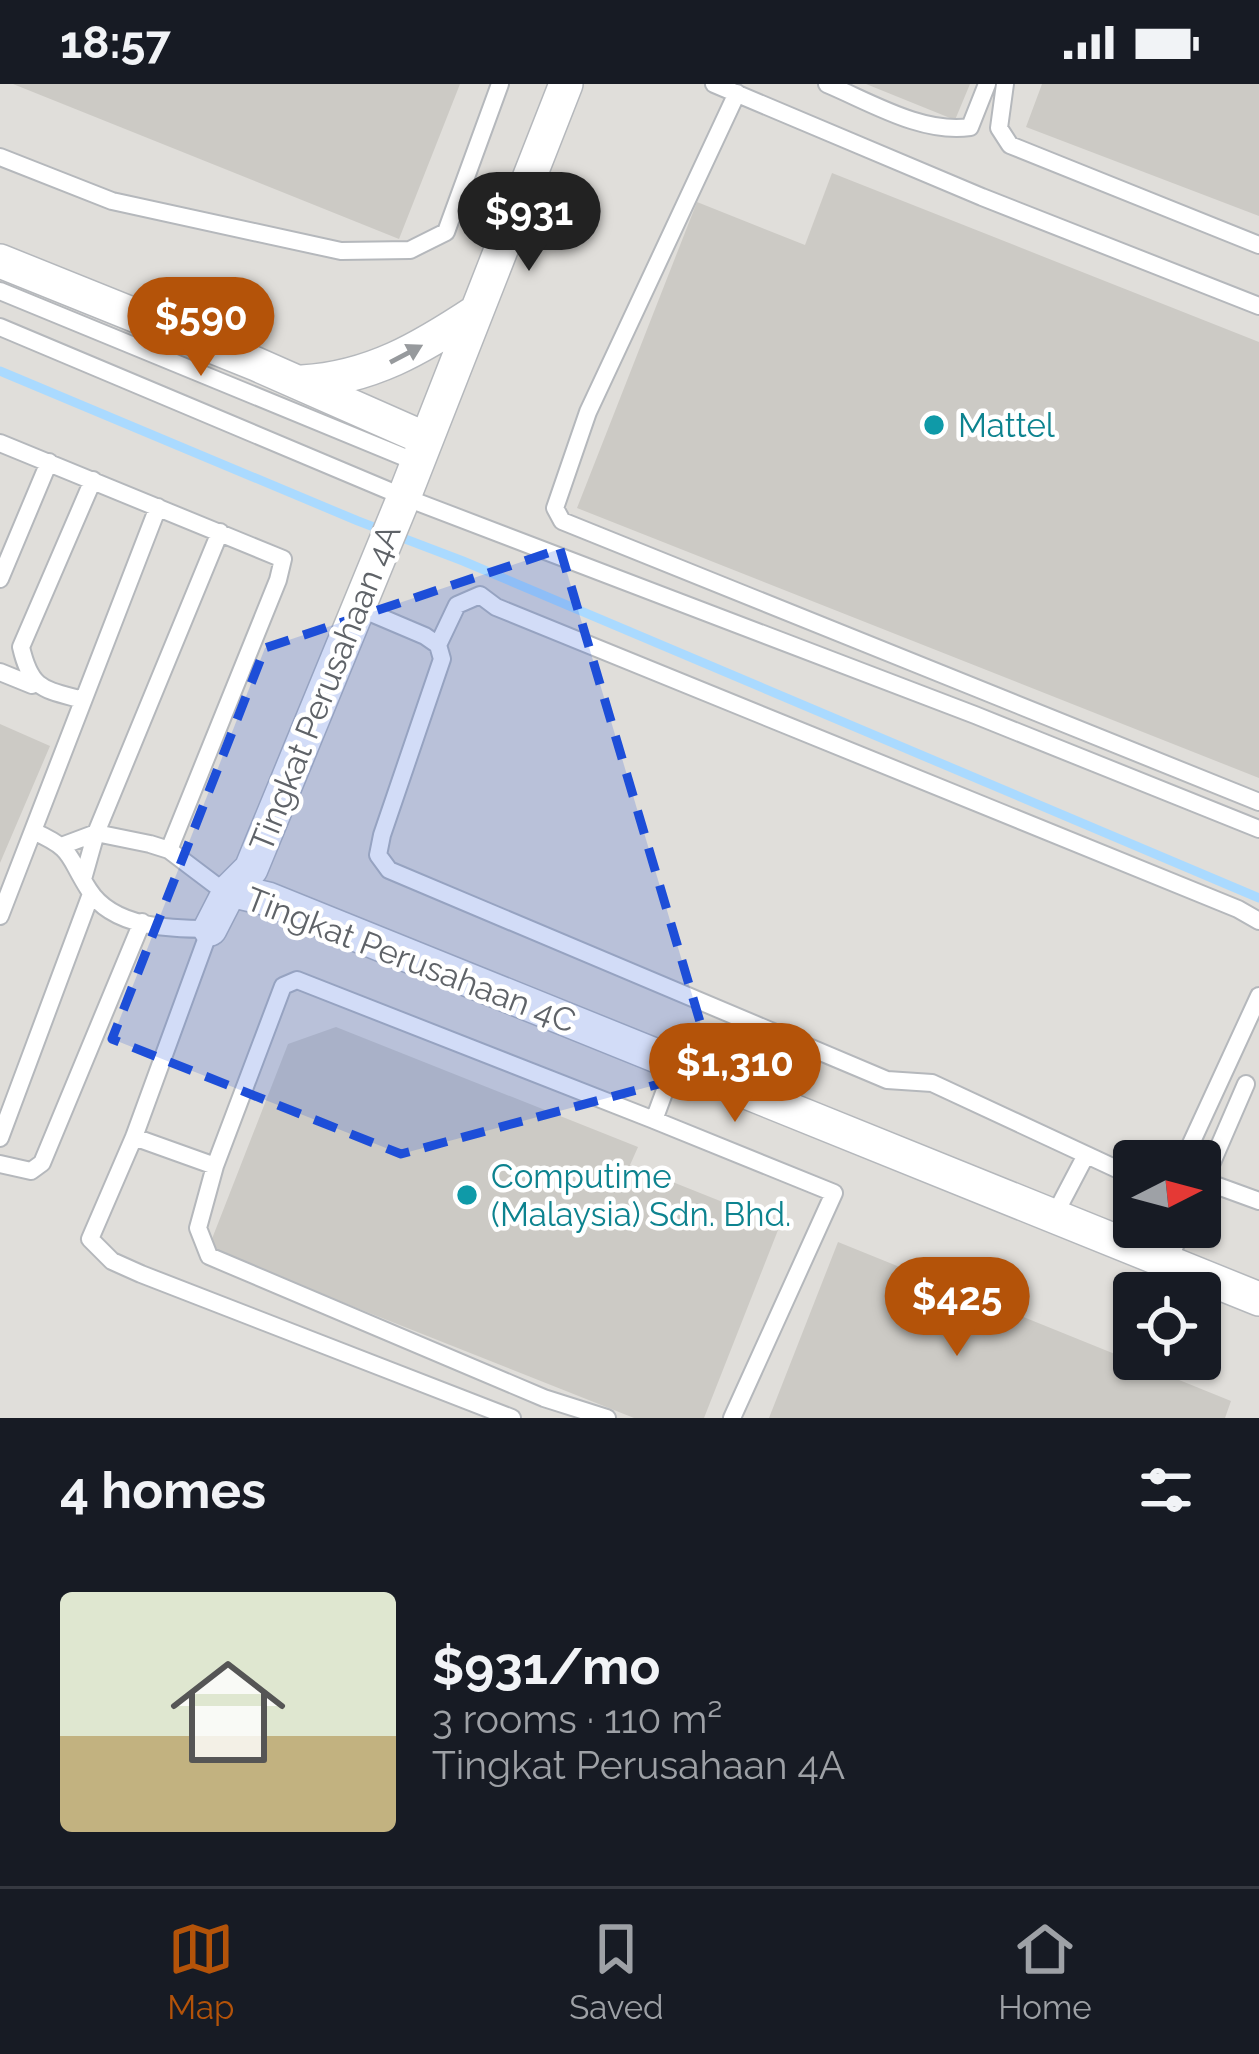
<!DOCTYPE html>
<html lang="en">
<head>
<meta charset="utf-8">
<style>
  :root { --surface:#171b24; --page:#20242c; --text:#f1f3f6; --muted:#9ea1a6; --line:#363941; --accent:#b45309 }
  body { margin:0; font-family:Raleway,sans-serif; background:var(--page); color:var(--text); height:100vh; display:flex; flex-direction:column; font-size:45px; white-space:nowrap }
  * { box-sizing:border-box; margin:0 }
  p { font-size:39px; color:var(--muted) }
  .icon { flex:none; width:66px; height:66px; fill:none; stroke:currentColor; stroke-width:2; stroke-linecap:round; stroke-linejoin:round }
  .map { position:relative; height:1334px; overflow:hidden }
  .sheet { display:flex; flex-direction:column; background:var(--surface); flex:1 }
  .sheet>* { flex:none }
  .needle { width:78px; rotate:84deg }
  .controls { position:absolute; left:1113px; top:1056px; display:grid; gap:24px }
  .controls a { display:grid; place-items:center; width:108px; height:108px; border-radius:12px; background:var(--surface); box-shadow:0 3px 9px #0004; font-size:60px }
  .price { position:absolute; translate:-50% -102px; padding:0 27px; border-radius:42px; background:var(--accent); color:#fff; font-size:39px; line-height:78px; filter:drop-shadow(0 3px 6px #0008) }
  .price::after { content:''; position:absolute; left:50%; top:72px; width:36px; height:27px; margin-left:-18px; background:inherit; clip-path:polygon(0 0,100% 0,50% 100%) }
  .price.current { background:#222; color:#fff }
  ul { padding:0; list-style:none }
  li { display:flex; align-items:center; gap:36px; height:300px; padding:0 60px }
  li span { display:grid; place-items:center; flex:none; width:336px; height:240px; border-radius:12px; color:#555 }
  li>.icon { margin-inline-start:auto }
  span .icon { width:144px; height:144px; fill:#fffc; stroke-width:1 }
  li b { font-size:51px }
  h2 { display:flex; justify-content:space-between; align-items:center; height:144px; padding:0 60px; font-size:51px }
  .status { display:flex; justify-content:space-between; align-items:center; height:84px; padding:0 60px; background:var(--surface); direction:ltr }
  .status svg { height:33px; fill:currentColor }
  .menu { display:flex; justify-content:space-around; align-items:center; height:168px; border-top:3px solid var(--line); background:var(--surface); font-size:33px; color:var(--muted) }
  .menu a { display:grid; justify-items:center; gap:6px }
  .menu .current { color:var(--accent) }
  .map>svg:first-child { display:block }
  .industrial { fill:#e0deda; fill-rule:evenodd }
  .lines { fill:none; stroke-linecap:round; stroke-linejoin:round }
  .stream { stroke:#aadaff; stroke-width:9 }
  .building { fill:#cccac5 }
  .service-casing { stroke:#b5b8bc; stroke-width:20 }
  .minor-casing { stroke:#b5b8bc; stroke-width:36 }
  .service { stroke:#fff; stroke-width:16 }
  .minor { stroke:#fff; stroke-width:33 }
  .oneway { fill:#979a9d }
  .marked { fill:#1d4ed8; fill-opacity:0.2; stroke:#1d4ed8; stroke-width:9; stroke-dasharray:24 15; stroke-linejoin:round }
  .culture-dot { fill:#0f9aa8; stroke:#fff; stroke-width:4.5 }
  .labels { text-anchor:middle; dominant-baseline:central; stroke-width:9; stroke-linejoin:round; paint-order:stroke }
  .culture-label { font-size:33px; fill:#0d838f; stroke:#fff; text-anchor:start }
  .street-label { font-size:33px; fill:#5f6368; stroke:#fff }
</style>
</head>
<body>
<div class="status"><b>18:57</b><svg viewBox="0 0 49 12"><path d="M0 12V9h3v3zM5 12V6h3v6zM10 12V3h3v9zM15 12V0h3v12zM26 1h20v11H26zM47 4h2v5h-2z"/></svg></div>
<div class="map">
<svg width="1259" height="1334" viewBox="0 0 1259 1334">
  <rect width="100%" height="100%" fill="#f1efe8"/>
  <path class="industrial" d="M0 0H1259V1334H0ZM1134 1077H1200V1143H1134ZM1134 1209H1200V1275H1134Z"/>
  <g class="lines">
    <path class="stream" d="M0 287 358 437 463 477 1259 814"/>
  </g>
  <path class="building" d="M13 0H460L399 155Z
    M866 0H970L955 36Z
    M1042 0H1259V132L1026 43Z
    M832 89 1259 258V694L577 424 697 118 805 161Z
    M0 640 50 662 0 779Z
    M336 943 638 1063 630 1081 780 1141 704 1334H634L208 1165 288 960Z
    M838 1158 1231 1317 1225 1334H769Z"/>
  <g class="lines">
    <g class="service-casing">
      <path id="service" d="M714 0 982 113 1259 222
        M827 0C870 18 922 50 970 43L987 0
        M1005 0 999 44 1010 61 1259 161
        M737 9 588 328 555 424 562 437 1259 718
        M0 73 112 117 341 167 410 166 446 148 500 0
        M0 207 416 378
        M0 243 404 413 975 631 1259 745
        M0 359 283 475 278 496 169 766
        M0 495 49 378
        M359 524 425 552 438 561
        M0 588 32 601
        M83 616C43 605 31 606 21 563L93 396
        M33 747C75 766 66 770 89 806 113 844 171 845 210 845L134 1053 90 1155 112 1177 141 1190 512 1334
        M64 761 96 749 150 760 169 766 214 800 230 806
        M83 795 96 749 220 448
        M0 832 158 423
        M675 979 654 1036 834 1109 732 1334
        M134 1053 215 1082
        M0 1054 91 810
        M1183 1077 1259 912
        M0 1080 31 1087 42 1079 142 838
        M1134 1093 932 999 887 996 389 786 378 771 382 751 442 575 438 561 457 521 480 511 496 523 1238 825 1259 837
        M1204 1097 1246 1000
        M1200 1105 1204 1097 1259 1117
        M1054 1132 1086 1071
        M1168 1178 1183 1143
        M607 1334 544 1314 209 1172 198 1144 215 1082 283 902 297 896 654 1036"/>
    </g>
    <g class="minor-casing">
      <path id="minor" d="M0 177 256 280 426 355
        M302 298C371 294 421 264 477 227
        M230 806 268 815 1259 1215
        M210 845 230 806 251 785 404 413 566 0"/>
    </g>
    <use href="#service" class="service"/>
    <use href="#minor" class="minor"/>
  </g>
  <defs><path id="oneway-solid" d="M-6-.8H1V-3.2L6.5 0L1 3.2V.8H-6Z" transform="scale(3)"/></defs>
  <use class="oneway" href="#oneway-solid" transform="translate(406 270) rotate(-28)"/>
  <path class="marked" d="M560 465 714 985 401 1070 112 955 265 564Z"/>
  <g class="culture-dot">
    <circle cx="934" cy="341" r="12"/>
    <circle cx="467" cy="1111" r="12"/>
  </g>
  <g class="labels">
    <g class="culture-label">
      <text x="958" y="341">Mattel</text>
      <text x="491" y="1092">Computime<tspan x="491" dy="38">(Malaysia) Sdn. Bhd.</tspan></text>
    </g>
    <g class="street-label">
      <text transform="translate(325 604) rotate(-68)">Tingkat Perusahaan 4A</text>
      <text transform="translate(411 876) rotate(21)">Tingkat Perusahaan 4C</text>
    </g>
  </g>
</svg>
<div class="controls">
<a><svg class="needle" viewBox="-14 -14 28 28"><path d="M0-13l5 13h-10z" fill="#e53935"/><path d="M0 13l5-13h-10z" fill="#9ea1a6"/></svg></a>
<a><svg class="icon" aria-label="locate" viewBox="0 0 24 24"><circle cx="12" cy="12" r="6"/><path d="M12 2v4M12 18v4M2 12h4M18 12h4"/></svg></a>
</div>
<b class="price current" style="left:529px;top:190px">$931</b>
<b class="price" style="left:201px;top:295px">$590</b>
<b class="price" style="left:735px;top:1041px">$1,310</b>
<b class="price" style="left:957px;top:1275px">$425</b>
</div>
<section class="sheet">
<h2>4 homes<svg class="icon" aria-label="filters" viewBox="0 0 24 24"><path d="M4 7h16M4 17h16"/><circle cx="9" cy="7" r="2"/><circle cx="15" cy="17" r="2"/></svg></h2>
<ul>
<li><span style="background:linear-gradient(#dfe7d0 60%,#c2b280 0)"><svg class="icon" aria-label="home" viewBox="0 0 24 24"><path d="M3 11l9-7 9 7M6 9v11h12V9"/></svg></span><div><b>$931/mo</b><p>3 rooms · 110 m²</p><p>Tingkat Perusahaan 4A</p></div></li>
</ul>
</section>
<nav class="menu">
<a class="current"><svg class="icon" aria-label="map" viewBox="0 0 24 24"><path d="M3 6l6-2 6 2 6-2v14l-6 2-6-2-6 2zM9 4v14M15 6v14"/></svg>Map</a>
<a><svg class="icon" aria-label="saved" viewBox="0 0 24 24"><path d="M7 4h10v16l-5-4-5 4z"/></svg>Saved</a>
<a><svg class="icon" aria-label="home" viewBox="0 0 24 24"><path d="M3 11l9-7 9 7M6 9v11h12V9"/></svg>Home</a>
</nav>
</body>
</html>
